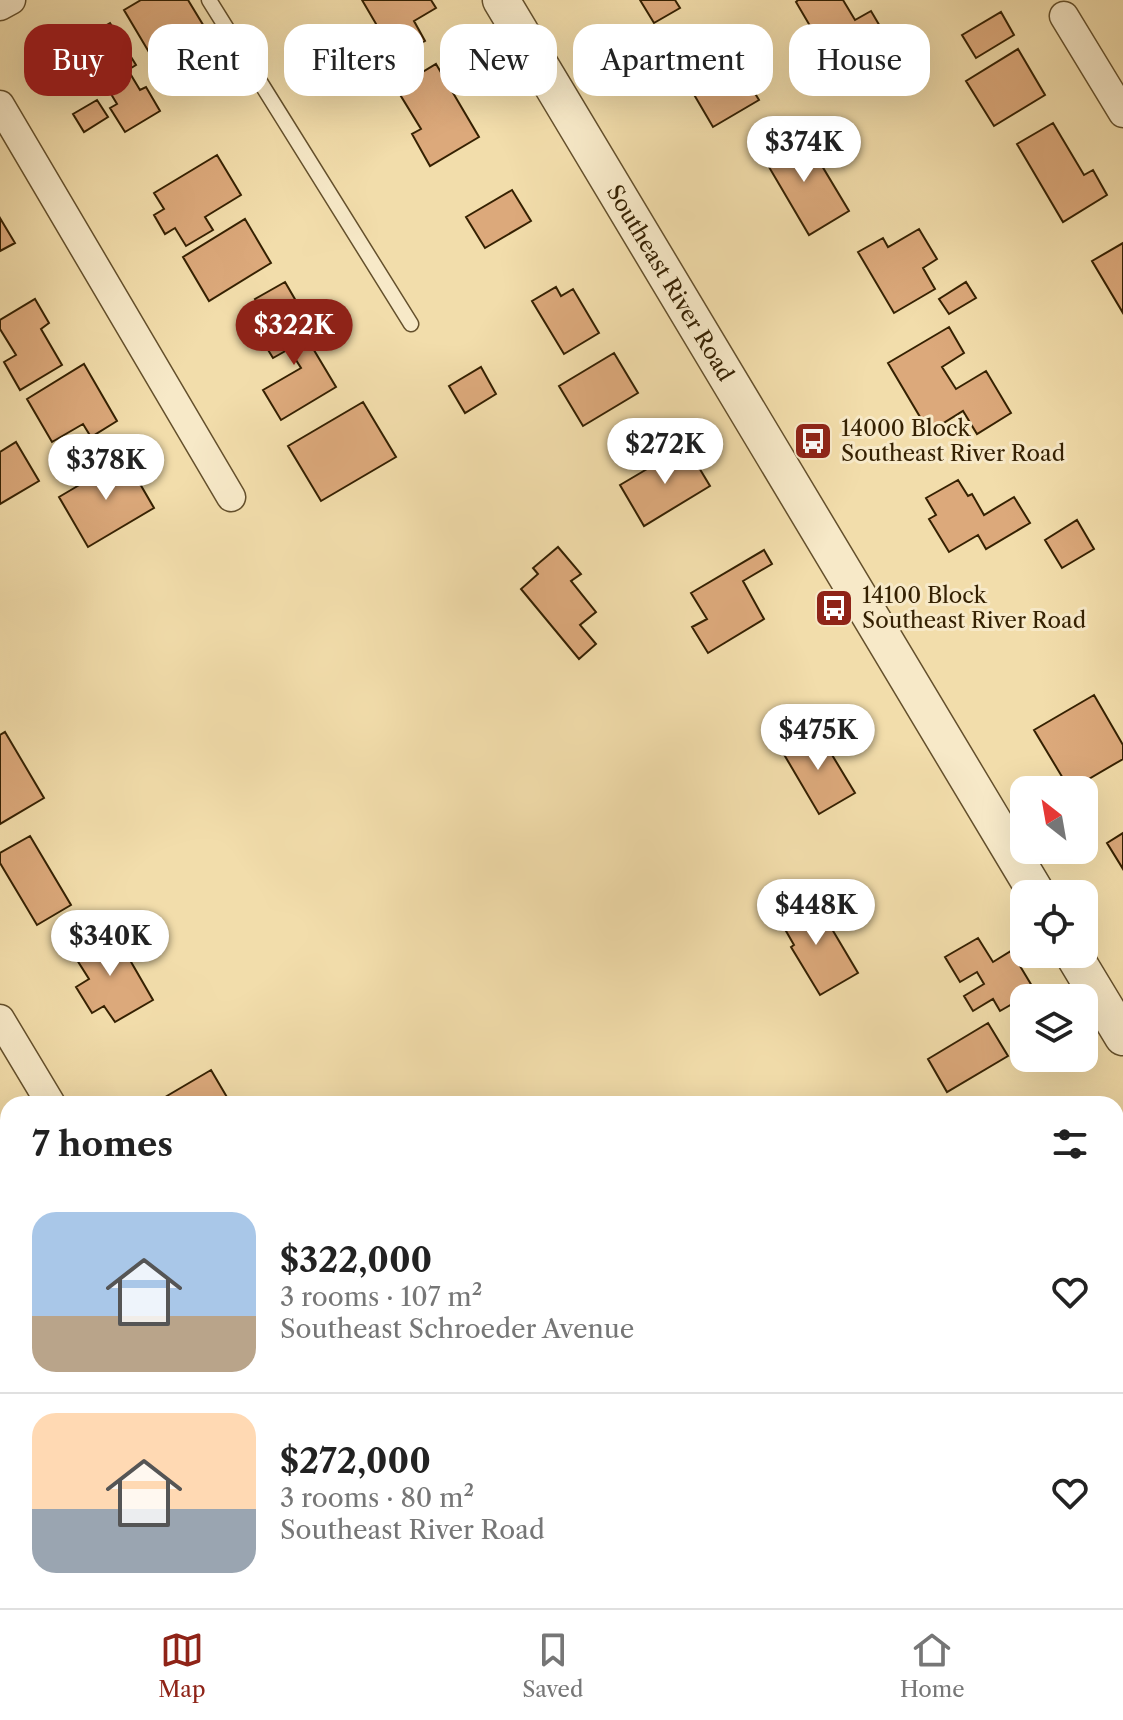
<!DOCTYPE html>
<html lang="en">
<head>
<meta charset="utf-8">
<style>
  :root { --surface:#fff; --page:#f6f6f6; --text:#222; --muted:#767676; --line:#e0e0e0; --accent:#8f2418 }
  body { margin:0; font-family:"Libre Caslon Text",serif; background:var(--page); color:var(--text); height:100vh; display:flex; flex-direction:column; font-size:30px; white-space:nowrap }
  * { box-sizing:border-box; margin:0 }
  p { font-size:26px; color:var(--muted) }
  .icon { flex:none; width:44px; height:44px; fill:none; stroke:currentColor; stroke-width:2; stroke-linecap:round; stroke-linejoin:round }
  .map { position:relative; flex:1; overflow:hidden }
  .sheet { position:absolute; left:0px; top:1096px; width:1124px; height:512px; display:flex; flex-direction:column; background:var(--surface); border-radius:24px 24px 0 0; box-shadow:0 8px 32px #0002 }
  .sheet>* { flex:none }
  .guide { position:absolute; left:24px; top:24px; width:1076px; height:72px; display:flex; gap:16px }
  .needle { width:52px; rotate:329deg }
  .buttons { position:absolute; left:1010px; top:776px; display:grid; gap:16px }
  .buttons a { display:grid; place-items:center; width:88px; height:88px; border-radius:16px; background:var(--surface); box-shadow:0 8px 32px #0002; font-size:40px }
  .price { position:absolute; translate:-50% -68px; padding:0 18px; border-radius:28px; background:#fff; color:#222; font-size:26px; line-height:52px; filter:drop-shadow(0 2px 4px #0008) }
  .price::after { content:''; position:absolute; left:50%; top:48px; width:24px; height:18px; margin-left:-12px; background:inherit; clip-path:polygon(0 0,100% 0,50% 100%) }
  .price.current { background:var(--accent); color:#fff }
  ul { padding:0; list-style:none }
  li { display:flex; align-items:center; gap:24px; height:200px; padding:0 32px }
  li+li { border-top:2px solid var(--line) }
  li span { display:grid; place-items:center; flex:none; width:224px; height:160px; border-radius:24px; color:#555 }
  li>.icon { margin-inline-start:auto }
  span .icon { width:96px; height:96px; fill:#fffc; stroke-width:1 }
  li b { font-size:34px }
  h2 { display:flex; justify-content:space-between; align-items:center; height:96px; padding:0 32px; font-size:34px }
  .pill { padding:0 28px; border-radius:24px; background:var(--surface); box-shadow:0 8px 32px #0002; font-size:28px; line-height:72px }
  .pill.current { background:var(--accent); color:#fff }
  .tabs { display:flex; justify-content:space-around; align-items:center; height:112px; border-top:2px solid var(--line); background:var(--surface); font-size:22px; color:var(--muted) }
  .tabs a { display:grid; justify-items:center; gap:4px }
  .tabs .current { color:var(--accent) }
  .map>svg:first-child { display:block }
  .building { fill:#dca97b; stroke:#352102; stroke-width:2 }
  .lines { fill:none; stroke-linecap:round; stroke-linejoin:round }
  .service-casing { stroke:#64502c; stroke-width:17 }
  .minor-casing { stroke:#64502c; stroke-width:31 }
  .tertiary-casing { stroke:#64502c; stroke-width:39 }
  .service { stroke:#f7e9c8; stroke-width:14 }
  .minor { stroke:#f7e9c8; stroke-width:28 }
  .tertiary { stroke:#f7e9c8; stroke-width:36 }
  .labels { text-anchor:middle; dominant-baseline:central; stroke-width:6; stroke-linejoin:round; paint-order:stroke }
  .street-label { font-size:22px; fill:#352102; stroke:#f7e9c8 }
  .poi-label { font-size:22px; fill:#352102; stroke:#f7e9c8; text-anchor:start }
</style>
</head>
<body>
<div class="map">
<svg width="1123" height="1608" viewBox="0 0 1123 1608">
  <rect width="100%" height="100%" fill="#f2ddab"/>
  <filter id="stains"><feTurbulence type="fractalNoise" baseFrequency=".0025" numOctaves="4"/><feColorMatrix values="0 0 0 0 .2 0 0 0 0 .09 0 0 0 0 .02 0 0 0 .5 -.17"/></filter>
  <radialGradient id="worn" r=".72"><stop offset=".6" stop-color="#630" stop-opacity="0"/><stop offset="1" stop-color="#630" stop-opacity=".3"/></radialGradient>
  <path class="building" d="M141 0H188L208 33 156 64 124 10Z
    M362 0H431L436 8 414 21 425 41 396 58Z
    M640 0H675L680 8 654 23Z
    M798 0H843L855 20 871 11 891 45 874 55 882 68 847 89 796 2Z
    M1001 12 1014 35 976 58 962 35Z
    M110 23 136 65 128 70 140 90 146 87 160 111 125 132 110 108 117 104 105 84 95 90 69 47Z
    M717 38 731 61 734 59 759 100 713 127 689 86 699 80 685 57Z
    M1018 49 1045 95 994 126 966 81Z
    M436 64 479 137 430 166 412 134 421 129 396 88Z
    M97 100 108 117 84 132 73 114Z
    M1053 123 1084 175 1093 170 1107 195 1063 222 1017 144Z
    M788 133 799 153 810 146 849 211 809 235 759 150Z
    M217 155 241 195 205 217 213 230 186 246 175 228 165 234 154 215 164 209 154 193Z
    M512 190 531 221 485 248 466 217Z
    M0 218 15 243 0 251Z
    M245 219 271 263 209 301 183 257Z
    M919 229 937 259 923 268 935 289 894 313 858 252 883 238 888 247Z
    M1123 243V313L1092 261Z
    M285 282 296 301 267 319 255 299Z
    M966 282 976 298 949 314 939 299Z
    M556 287 561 296 573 289 599 333 564 354 532 301Z
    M35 299 49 323 41 329 62 365 20 390 4 362 16 355 0 329V320Z
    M290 310 336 387 281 420 263 390 301 368 289 349 273 358 257 332Z
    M949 327 964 353 942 367 956 389 986 371 1011 413 977 434 963 411 929 432 888 363Z
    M614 353 638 393 583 426 559 386Z
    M84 364 117 421 91 437 83 424 52 442 27 399Z
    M481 367 496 394 465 413 449 386Z
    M363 402 396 457 321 501 288 446Z
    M16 442 39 481 0 504V452Z
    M686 446 710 486 644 526 620 485Z
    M125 458 154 508 88 547 59 497Z
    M958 480 968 496 972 494 984 515 1014 497 1030 523 986 549 978 535 949 552 929 519 936 515 926 498Z
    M1077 520 1094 549 1062 568 1045 540Z
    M558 547 581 574 571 581 596 612 580 625 596 644 579 659 521 589 538 574 533 568Z
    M764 550 772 564 743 581 764 619 708 653 692 627 707 619 691 593Z
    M1094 695 1123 745V759L1070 790 1034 730Z
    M817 730 855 793 819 814 782 751Z
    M5 732 44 798 0 824V735Z
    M1123 833V869L1107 843Z
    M30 836 71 905 37 925 0 863V853Z
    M799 895 819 929 829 924 858 973 820 995 791 947 794 945 774 910Z
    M112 929 153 1000 115 1022 104 1006 92 1013 76 987 89 979 72 952Z
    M978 938 993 962 1011 951 1035 991 1000 1011 993 999 973 1011 964 996 984 984 977 972 960 982 945 957Z
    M988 1023 1008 1056 947 1092 928 1059Z
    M211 1070 231 1104H155V1103Z
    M0 1183 8 1197V1213L0 1217Z
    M1116 1200 1121 1207 1123 1206V1287L1116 1291Z
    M8 1224V1262L0 1267V1229Z
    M8 1340V1380L0 1384V1344Z
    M8 1577V1600H39L44 1608H0V1582Z
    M237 1600H253L257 1608H224Z
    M546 1600H619L621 1603 612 1608H551Z
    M796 1600H825L829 1608H783Z"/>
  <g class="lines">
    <g class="service-casing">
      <path id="service" d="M209 0 411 324"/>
    </g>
    <g class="minor-casing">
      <path id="minor" d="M0 6 11 0
        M1064 16 1123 113
        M0 105 231 497
        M0 1019 51 1104
        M0 1288 8 1283
        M1116 1330 1123 1325
        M0 1521 8 1517
        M348 1600 353 1608"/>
    </g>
    <g class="tertiary-casing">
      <path id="tertiary" d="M501 0 1037 894
        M1073 954 1123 1037"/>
    </g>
    <use href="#service" class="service"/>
    <use href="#minor" class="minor"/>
    <use href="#tertiary" class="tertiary"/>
  </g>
  <defs>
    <g id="bus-square" transform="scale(2)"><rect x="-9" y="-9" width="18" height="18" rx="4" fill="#8f2418" stroke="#f7e9c8"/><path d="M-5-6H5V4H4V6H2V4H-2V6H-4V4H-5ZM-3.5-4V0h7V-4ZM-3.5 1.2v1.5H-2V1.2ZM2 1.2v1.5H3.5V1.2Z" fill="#fff"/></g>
  </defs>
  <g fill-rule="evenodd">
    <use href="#bus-square" x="813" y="441"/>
    <use href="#bus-square" x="834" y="608"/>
  </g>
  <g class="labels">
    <g class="street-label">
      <text transform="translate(670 283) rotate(59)">Southeast River Road</text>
    </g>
    <g class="poi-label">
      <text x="841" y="428">14000 Block<tspan x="841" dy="25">Southeast River Road</tspan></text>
      <text x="862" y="595">14100 Block<tspan x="862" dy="25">Southeast River Road</tspan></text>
    </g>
  </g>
  <rect width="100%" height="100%" filter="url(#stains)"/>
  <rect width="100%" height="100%" fill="url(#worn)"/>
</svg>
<div class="buttons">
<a><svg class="needle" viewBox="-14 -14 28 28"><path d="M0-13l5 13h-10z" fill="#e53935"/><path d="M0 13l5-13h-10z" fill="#767676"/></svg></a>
<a><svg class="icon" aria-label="locate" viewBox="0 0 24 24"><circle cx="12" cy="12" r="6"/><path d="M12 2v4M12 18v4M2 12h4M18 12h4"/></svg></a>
<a><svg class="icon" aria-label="layers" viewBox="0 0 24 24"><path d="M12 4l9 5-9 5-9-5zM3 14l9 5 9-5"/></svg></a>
</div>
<b class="price" style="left:804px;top:184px">$374K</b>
<b class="price current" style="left:294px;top:367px">$322K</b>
<b class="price" style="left:665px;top:486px">$272K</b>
<b class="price" style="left:106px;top:502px">$378K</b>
<b class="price" style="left:818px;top:772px">$475K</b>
<b class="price" style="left:816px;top:947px">$448K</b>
<b class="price" style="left:110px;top:978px">$340K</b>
<div class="guide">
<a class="pill current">Buy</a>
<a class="pill">Rent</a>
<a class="pill">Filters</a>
<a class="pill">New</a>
<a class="pill">Apartment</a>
<a class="pill">House</a>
</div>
<section class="sheet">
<h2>7 homes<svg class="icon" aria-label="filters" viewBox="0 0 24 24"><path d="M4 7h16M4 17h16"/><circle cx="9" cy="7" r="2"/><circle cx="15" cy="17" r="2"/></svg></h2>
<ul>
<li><span style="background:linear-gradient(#a9c7e8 65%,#b9a48a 0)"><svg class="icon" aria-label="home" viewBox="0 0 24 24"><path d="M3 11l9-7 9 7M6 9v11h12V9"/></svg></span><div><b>$322,000</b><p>3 rooms · 107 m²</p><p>Southeast Schroeder Avenue</p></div><svg class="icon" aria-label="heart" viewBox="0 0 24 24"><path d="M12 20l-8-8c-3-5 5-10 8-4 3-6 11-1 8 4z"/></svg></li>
<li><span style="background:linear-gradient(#ffd9b3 60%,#9aa5b1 0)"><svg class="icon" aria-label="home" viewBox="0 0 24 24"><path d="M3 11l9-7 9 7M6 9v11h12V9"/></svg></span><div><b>$272,000</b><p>3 rooms · 80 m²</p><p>Southeast River Road</p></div><svg class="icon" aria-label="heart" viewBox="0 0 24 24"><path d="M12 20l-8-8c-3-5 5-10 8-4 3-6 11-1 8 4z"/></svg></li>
</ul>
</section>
</div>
<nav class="tabs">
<a class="current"><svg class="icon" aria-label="map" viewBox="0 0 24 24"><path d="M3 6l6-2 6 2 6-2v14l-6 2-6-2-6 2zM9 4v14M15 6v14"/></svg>Map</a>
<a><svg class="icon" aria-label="saved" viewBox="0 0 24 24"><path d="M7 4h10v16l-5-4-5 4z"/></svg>Saved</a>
<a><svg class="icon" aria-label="home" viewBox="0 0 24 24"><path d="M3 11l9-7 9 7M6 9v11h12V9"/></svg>Home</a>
</nav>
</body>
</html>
